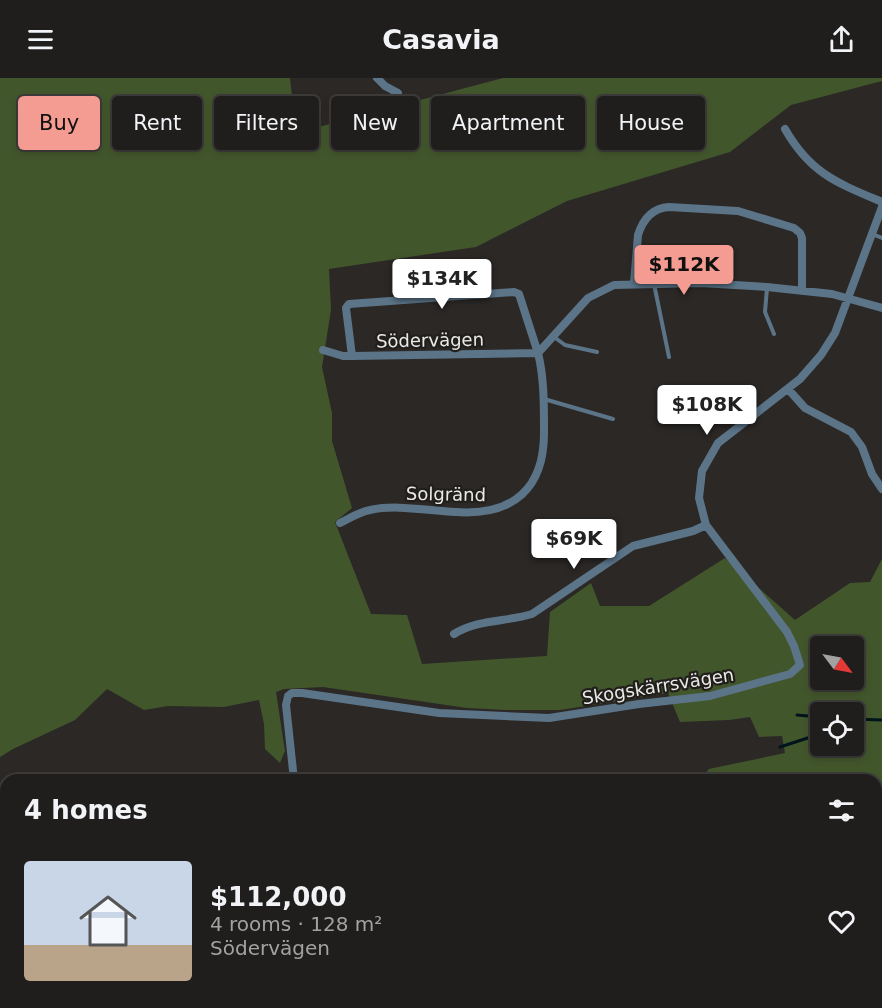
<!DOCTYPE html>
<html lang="en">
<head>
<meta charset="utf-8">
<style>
  :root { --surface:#201e1c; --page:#282725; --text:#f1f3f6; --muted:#a2a2a3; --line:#3d3c3b; --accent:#f59c92 }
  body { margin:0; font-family:"DejaVu Sans",sans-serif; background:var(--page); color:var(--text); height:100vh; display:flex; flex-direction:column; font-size:22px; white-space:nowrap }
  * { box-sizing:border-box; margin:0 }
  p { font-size:20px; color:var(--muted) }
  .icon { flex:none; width:33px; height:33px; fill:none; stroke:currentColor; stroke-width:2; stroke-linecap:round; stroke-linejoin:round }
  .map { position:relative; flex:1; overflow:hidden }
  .details { position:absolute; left:0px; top:696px; width:882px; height:234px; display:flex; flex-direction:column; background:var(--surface); border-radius:18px 18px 0 0; box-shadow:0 3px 9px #0003,0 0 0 2px var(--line) }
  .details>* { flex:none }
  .banner { position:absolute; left:18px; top:18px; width:846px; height:54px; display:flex; gap:12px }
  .needle { width:39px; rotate:122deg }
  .buttons { position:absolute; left:810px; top:558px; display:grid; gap:12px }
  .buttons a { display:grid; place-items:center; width:54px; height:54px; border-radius:6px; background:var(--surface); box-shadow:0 3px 9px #0003,0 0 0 2px var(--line); font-size:30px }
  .price { position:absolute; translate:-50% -51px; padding:0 14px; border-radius:6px; background:#fff; color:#222; font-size:20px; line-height:39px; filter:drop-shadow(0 2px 3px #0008) }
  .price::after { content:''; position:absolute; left:50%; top:36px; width:18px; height:14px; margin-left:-9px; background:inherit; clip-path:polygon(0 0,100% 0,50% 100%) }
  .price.selected { background:var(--accent); color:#111 }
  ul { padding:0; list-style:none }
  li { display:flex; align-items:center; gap:18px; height:150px; padding:0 24px }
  li span { display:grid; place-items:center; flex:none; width:168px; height:120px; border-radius:6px; color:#555 }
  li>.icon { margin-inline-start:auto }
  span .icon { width:72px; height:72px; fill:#fffc; stroke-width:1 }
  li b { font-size:26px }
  h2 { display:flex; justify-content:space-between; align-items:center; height:72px; padding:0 24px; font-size:26px }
  .pill { padding:0 21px; border-radius:6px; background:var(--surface); box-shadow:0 3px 9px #0003,0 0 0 2px var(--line); font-size:21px; line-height:54px }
  .pill.selected { background:var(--accent); color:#111 }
  header { display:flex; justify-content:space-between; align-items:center; height:78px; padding:0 24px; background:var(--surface); font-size:27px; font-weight:800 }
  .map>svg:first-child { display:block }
  .green { fill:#42562c; fill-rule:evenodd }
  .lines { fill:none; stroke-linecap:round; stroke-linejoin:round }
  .stream { stroke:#00141c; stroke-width:3 }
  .lane { stroke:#5b7488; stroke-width:4 }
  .street { stroke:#5b7488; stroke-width:8 }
  .labels { text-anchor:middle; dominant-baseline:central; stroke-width:4.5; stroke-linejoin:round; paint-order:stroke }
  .street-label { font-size:18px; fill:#eae9e7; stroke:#211f1c }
</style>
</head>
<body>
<header><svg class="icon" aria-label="menu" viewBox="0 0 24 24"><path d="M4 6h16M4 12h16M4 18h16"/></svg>Casavia<svg class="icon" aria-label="share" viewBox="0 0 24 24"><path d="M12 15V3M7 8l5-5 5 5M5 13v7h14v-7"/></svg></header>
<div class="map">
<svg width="882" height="930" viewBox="0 0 882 930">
  <rect width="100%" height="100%" fill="#2b2826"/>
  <path class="green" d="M0 0H290L296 55 503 0H882V3L791 27 730 74 567 123 476 169 329 191 331 232 322 289 332 335V363L352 430 335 444 371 536 407 537 422 586 547 578 550 534 591 505 600 528H649L725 480 795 542 850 505 870 504 882 481V861L879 862 880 842 876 835V702H700L709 691 785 675 782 658 759 659 750 639 729 642 680 644 668 615 560 632H506L467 630 323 609 284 611 276 614 285 673 280 685 265 671 264 646 259 622 224 629 168 628 144 632 107 611 75 642 13 671 0 679ZM820 568H854V602H820ZM820 634H854V668H820Z
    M6 874V924H193L192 927 173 929 156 928 153 930H0V878Z
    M876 887 882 888V930H796L814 924H876Z
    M334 924H455L454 930H345Z"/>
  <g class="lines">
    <path class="stream" d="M797 637 820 639
      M854 641 882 642
      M780 669 820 656"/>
    <path class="lane" d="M872 156 882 160
      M654 206 669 279
      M767 210 765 234 774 256
      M554 259 565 267 597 274
      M544 321 613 341"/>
    <path class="street" d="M377 0 385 8 398 15
      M785 51C810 95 837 105 882 124
      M634 205 638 157C643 141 653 130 669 129L738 133 794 150 800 155 802 160V212
      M323 272 343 278H352L538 275 519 216 514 214 349 226 346 230 352 278
      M788 311 805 330 851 354 862 369 872 396 882 411
      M340 445C350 440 359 434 370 432 398 426 427 433 456 434 514 438 545 410 544 352 544 326 544 299 538 275L588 220 614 207 701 205 767 209 832 216 882 230
      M454 556C478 541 506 544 532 536L633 468 693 453 706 447
      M283 702 294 700
      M294 702 286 627 288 618 292 615H302L439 635 549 640 639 626 710 618 790 596 800 587 794 568 787 554 706 447 699 420 702 393 718 365 800 301 821 277 835 255 882 129
      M0 756 6 751
      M0 798 6 807
      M0 866 6 862
      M356 924 367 930
      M644 924 649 930
      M748 930 758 927 775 930 796 924"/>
  </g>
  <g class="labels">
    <g class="street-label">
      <text transform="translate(430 262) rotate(-1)">Södervägen</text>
      <text transform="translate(446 416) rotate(1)">Solgränd</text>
      <text transform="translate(658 608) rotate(-9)">Skogskärrsvägen</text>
    </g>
  </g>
</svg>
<div class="buttons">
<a><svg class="needle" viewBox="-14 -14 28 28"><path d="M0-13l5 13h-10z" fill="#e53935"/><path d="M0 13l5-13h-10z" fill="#a2a2a3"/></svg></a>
<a><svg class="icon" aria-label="locate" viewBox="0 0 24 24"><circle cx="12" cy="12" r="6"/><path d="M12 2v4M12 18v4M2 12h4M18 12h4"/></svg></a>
</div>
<b class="price selected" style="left:684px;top:218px">$112K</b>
<b class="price" style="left:442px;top:232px">$134K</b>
<b class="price" style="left:707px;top:358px">$108K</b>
<b class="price" style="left:574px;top:492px">$69K</b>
<div class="banner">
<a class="pill selected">Buy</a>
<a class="pill">Rent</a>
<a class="pill">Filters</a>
<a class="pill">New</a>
<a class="pill">Apartment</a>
<a class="pill">House</a>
</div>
<section class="details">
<h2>4 homes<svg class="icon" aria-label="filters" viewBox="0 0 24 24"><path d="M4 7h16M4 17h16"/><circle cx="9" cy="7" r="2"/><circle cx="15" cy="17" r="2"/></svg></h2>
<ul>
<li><span style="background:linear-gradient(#c9d6e8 70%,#b9a48a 0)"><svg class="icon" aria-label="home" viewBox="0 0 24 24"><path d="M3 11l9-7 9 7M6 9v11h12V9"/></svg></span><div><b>$112,000</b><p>4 rooms · 128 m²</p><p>Södervägen</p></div><svg class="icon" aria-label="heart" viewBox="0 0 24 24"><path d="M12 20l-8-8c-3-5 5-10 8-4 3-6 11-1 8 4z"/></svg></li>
</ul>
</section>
</div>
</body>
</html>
